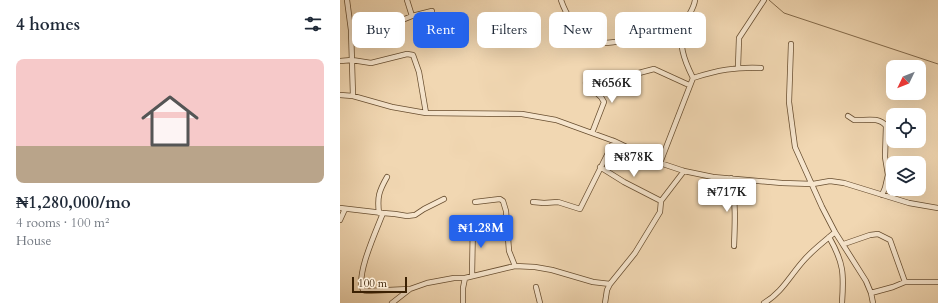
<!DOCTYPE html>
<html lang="en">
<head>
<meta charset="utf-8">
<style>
  :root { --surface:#fff; --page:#f6f6f7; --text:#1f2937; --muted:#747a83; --line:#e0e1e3; --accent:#2563eb }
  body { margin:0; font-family:Cardo,serif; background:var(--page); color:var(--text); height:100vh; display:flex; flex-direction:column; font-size:15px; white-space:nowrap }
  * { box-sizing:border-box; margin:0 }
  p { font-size:13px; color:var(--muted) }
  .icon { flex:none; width:22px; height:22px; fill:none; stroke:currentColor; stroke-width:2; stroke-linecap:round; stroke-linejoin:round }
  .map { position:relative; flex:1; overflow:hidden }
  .panel { display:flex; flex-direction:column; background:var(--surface); width:340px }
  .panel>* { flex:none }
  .hud { position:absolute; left:12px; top:12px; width:380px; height:36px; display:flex; gap:8px }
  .needle { width:26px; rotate:227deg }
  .tools { position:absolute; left:546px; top:60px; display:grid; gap:8px }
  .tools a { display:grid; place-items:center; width:40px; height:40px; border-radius:8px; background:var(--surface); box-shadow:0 4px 16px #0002; font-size:20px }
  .scale { position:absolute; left:12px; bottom:10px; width:55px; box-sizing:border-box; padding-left:4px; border:2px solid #3b2104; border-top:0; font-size:11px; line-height:14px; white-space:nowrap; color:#3b2104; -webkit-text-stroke:3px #f6e5cd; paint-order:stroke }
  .price { position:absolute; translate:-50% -34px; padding:0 9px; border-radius:4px; background:#fff; color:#222; font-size:13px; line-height:26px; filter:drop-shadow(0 1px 2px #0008) }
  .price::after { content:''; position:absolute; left:50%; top:24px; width:12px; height:9px; margin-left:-6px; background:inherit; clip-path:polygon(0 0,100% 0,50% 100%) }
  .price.active { background:var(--accent); color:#fff }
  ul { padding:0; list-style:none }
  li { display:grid; align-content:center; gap:8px; height:212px; padding:0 16px }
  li+li { border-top:1px solid var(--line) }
  li span { display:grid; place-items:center; height:124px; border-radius:8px; color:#555 }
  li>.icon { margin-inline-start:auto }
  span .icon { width:72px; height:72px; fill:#fffc; stroke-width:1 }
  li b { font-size:17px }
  h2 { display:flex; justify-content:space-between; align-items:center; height:48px; padding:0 16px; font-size:17px }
  .pill { padding:0 14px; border-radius:8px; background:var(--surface); box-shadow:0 4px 16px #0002; font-size:14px; line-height:36px }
  .pill.active { background:var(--accent); color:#fff }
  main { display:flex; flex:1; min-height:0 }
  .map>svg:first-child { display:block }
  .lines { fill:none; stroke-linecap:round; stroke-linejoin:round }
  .stream { stroke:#836949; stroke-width:1 }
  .street-casing { stroke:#684e30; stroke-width:6 }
  .street { stroke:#f6e5cd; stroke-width:4.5 }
</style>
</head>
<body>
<main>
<section class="panel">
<h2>4 homes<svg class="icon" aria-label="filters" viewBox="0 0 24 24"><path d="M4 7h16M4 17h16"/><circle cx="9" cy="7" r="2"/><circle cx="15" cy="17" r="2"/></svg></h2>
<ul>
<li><span style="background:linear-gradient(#f6c9c9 70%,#b9a48a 0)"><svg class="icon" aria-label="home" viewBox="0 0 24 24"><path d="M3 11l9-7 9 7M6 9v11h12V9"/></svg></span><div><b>₦1,280,000/mo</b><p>4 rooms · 100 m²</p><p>House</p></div></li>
</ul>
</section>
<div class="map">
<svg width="598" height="303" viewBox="0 0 598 303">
  <rect width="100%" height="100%" fill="#f1d7b2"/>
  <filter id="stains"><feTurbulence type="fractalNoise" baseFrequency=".005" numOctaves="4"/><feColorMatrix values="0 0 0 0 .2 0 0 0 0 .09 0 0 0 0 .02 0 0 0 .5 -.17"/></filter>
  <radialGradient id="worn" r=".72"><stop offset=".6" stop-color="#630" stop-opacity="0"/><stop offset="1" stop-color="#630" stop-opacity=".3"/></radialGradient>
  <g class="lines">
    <path class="stream" d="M429 0 444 13 598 64"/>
    <g class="street-casing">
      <path id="street" d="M7 0 11 30 13 96
        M67 0 72 16
        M221 0C225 12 237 34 249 40 260 46 286 41 297 37 303 35 307 29 314 29 322 28 333 33 341 36
        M11 30 50 25 72 16 92 11
        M451 44 449 102 455 147 482 207 495 232 526 281 531 293 533 303
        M0 61 12 60 31 63 67 54 73 55 79 72 86 113
        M398 67 399 38 424 0
        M295 74 314 69 349 85
        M353 78C344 60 337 42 345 23 348 15 354 9 355 0
        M246 83 261 97 264 102 252 133
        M0 95 13 96 52 107 86 113 182 114 216 120 274 141 320 163 344 171 373 177 442 183 473 184 490 181 504 183 569 203 598 208
        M508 116 514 120C524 121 539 116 546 126L545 157 548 175 545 188 542 195
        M320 163 353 78C378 70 395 67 421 68
        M260 167 284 182 321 201
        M391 178C396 201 395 223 394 246
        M135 202 160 199 163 201 166 211 169 251 175 266
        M193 202 204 203 218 202 240 209 274 141
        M0 208 43 213C37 229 15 276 23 290L26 291 70 289
        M39 213C37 197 39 191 47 177
        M43 213 55 214 67 216 75 215 84 209 104 199
        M0 220 5 209
        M489 237C504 263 504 274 502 303
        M504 244 530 235 538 234 550 240 565 282
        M132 276 133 222
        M196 287 200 303
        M531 293 553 287 565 282H598
        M52 303 70 289 87 283 114 278H125L175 266 195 267 212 270 253 282 270 284
        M123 303V288L125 278
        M265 303 267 290 270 284 295 253 320 212 321 201 344 171
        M424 303C442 293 451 274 465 259 474 249 485 241 495 232"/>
    </g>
    <use href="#street" class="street"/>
  </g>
  <rect width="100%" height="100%" filter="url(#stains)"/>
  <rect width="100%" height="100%" fill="url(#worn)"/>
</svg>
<div class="tools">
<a><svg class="needle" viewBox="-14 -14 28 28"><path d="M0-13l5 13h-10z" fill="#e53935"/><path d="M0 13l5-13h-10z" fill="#747a83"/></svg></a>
<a><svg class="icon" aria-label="locate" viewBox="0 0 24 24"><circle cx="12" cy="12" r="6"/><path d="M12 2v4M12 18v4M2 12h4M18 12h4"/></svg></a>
<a><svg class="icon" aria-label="layers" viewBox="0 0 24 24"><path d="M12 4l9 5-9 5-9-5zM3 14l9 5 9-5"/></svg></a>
</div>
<div class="scale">100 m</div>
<b class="price" style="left:272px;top:104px">₦656K</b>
<b class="price" style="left:294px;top:178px">₦878K</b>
<b class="price" style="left:387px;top:213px">₦717K</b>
<b class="price active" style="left:141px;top:249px">₦1.28M</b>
<div class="hud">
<a class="pill">Buy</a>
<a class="pill active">Rent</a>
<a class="pill">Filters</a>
<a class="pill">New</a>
<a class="pill">Apartment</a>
</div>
</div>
</main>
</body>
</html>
